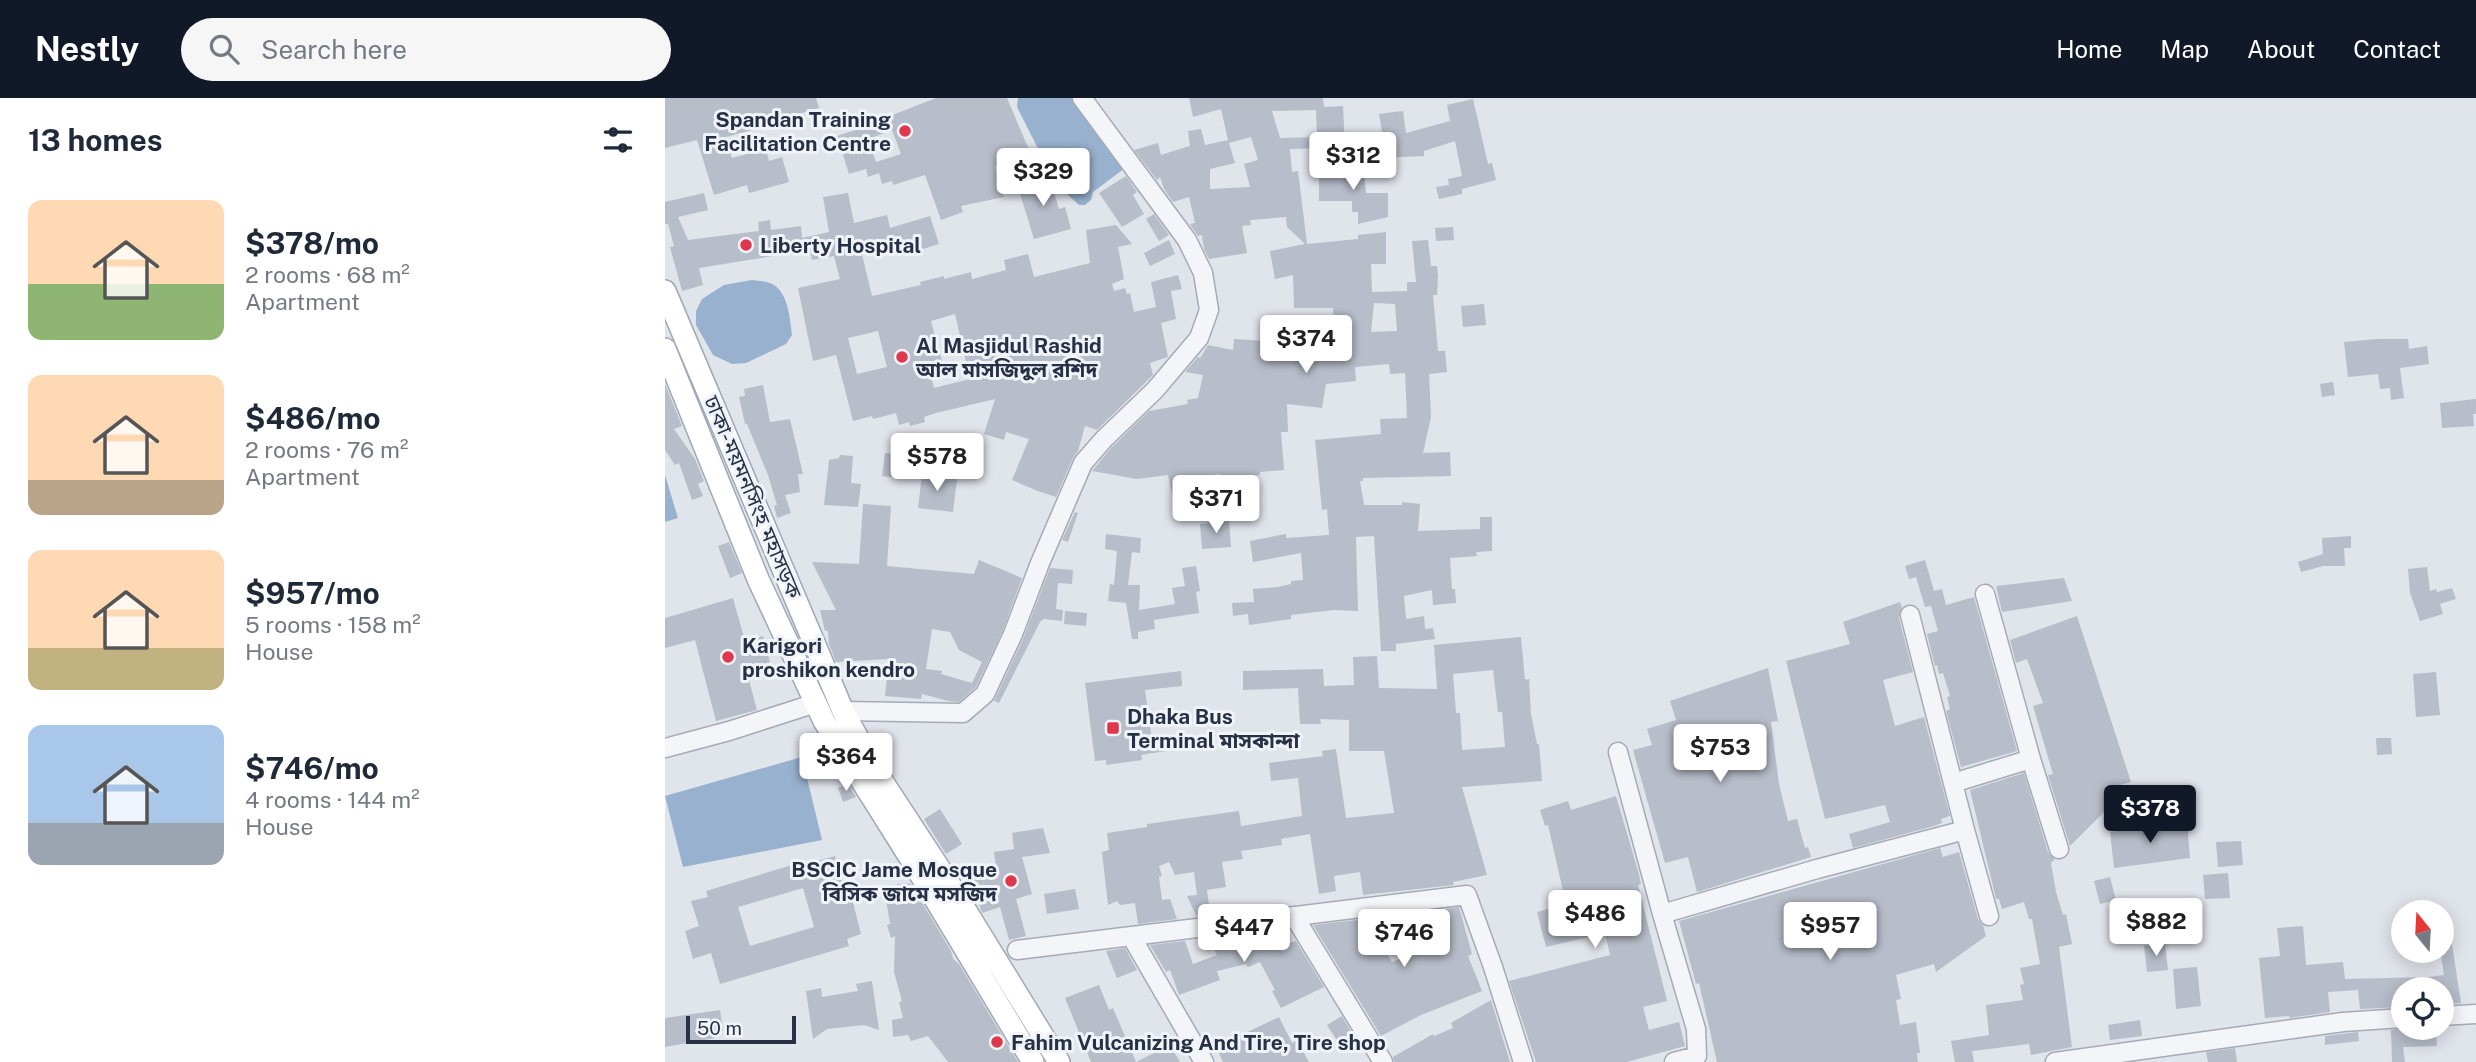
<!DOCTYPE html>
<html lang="en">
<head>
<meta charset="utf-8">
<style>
  :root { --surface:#fff; --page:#f6f6f7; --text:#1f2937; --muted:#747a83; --accent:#111827 }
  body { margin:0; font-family:"Public Sans","Noto Sans Bengali",sans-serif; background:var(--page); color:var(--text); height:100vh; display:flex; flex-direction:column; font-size:26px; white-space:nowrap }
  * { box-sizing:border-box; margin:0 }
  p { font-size:23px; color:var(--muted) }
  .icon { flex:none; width:38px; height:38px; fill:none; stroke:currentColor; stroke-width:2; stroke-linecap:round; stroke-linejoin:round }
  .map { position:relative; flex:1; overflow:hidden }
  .sheet { display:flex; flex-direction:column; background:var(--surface); width:665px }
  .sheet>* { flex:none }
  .needle { width:46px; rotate:342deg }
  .tools { position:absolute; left:1726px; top:802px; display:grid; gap:14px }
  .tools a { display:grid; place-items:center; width:63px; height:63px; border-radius:50%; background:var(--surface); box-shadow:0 4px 18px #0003; font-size:35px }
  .scale { position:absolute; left:21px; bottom:18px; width:110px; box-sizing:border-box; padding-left:7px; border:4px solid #273145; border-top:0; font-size:19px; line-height:24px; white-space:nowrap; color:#273145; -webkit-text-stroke:5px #f0f3f8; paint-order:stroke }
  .price { position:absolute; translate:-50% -60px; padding:0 16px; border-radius:7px; background:#fff; color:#222; font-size:23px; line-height:46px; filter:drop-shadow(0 2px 4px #0008) }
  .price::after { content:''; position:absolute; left:50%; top:42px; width:21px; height:16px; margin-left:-10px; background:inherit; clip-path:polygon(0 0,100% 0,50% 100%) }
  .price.on { background:var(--accent); color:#fff }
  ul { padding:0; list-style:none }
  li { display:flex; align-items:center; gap:21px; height:175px; padding:0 28px }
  li span { display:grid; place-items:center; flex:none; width:196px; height:140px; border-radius:14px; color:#555 }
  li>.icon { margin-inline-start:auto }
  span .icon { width:84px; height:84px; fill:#fffc; stroke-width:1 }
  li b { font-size:30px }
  h2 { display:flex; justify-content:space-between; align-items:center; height:84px; padding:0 28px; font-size:30px }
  header { display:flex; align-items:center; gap:42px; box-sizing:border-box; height:98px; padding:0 35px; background:var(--accent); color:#fff }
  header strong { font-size:33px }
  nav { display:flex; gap:38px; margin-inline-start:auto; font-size:24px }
  .search { width:490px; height:63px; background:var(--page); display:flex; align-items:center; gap:18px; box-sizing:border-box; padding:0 24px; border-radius:38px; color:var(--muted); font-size:26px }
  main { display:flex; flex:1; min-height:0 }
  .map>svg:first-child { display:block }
  .water { fill:#98b1cf }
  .building { fill:#b7bdc9; fill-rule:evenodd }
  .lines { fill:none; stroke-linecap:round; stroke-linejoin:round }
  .minor-casing { stroke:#a5abb6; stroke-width:21 }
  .major-casing { stroke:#9ea8b8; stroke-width:24 }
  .minor { stroke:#f4f5f9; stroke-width:18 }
  .major { stroke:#fff; stroke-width:21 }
  .poi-dot { fill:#dd384c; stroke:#f0f3f8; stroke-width:2.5 }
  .labels { text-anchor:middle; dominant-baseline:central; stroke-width:6; stroke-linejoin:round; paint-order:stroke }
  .poi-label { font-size:21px; font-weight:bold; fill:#273145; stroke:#f0f3f8; text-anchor:start }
  .street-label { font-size:21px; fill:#273145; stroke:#f0f3f8 }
</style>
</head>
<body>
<header>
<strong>Nestly</strong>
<div class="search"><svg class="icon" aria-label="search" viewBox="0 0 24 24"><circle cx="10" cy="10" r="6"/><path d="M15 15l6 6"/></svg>Search here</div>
<nav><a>Home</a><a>Map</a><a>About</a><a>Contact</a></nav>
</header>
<main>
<section class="sheet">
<h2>13 homes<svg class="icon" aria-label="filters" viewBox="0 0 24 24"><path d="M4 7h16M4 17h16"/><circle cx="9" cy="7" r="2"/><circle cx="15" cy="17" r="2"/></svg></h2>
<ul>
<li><span style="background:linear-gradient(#ffd9b3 60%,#8fb573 0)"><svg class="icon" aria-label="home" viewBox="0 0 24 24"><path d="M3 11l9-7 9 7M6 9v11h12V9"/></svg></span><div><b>$378/mo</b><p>2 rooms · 68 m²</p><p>Apartment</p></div></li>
<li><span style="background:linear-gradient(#ffd9b3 75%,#b9a48a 0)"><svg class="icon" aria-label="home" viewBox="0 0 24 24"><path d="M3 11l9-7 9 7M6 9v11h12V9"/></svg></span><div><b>$486/mo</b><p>2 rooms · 76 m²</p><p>Apartment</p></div></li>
<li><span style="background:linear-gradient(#ffd9b3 70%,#c2b280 0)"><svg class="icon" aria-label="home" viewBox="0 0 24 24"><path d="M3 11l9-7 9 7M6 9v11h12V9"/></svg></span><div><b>$957/mo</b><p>5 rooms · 158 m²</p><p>House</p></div></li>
<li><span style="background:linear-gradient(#a9c7e8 70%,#9aa5b1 0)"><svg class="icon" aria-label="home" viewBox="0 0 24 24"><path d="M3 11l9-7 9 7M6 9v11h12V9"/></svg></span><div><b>$746/mo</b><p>4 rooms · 144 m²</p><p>House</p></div></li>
</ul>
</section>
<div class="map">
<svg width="1811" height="964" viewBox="0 0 1811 964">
  <rect width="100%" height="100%" fill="#e0e4eb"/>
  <path class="water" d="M353 0H414L464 67 428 94 426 102 420 107H414L391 86 352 9Z
    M87 182C93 183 100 183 105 185 123 192 125 220 127 237L121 246 81 265 67 266 48 257 31 227V213L37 201 59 187Z
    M0 377 13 420 0 424Z
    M137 659 157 742 18 769 0 698Z"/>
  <path class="building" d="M0 0H151L154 10 113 22V25L61 39 67 60 101 51 104 63 117 59 124 84 84 95 82 87 49 97 32 42 0 50Z
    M271 0H342L365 54 330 69 339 99 296 108 298 114 276 122 260 77 228 87 227 83 217 86 214 75 203 79 201 71 184 76 172 38 194 31 193 26 206 23 207 25ZM227 32 236 56 211 64 203 41Z
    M524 0H658L659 9 678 8 680 49 625 51 627 74 633 73 642 146 693 141V137L721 134V166H706L707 194 742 193V184H751L747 143 763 142 766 168H772L773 178 772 197H768L773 253H780L782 274 764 276 766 319 758 355 785 354 786 378 698 380V383H695L699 407H737V404L755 406 753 433 815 431V419H827V453L811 454 812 458 785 460 787 491H790L791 505 768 507 767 492 739 498 741 521 759 518 760 531 768 530 770 541 731 546V553H716L709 438 691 439 693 513 669 512 626 517V521L584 527 583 516 568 518 567 505 589 504 588 491 613 489 626 486V483L638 482 636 455 588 464 585 443 621 436V440L664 437 662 411 657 412 650 342 716 336 715 321 742 320 740 275 725 276 724 266 690 269 691 283 661 286 657 310 622 306 623 334H616L619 372 595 374V377L570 380V378L555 380 554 376 516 382 519 398 508 400 503 377 472 381 427 373 447 349 484 313 523 306 522 302 533 300 538 277 520 274 533 259 535 260 543 247 568 252 569 241 601 243 600 240 669 237 668 210H629L628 177 610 181 605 153 640 146 622 129 621 119 585 122 586 127 577 128 582 155 544 161 539 151 537 137 533 138 526 128 525 126 530 125 524 99 508 104 499 91 495 79 492 82 469 52 493 45 496 57 521 49 525 48 523 33 536 31 540 47 563 42 556 11 528 19ZM651 12 652 39 615 40 607 13ZM586 39 593 62 579 66 585 89 545 91V71L570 65 564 45ZM709 205 730 206 732 233 706 234Z
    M808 1 823 66 827 65 831 82 797 91V96L774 101 771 89 784 87 783 81 797 78 790 43 759 53V58L716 60 714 40H718L714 16 738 13 741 35 785 23 782 7Z
    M698 65 701 95H723V119L693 126V114H687V103H654V74H657V70Z
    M384 77 394 111 400 109 406 131 369 141 352 86Z
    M461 78 472 94 468 97 479 116 457 129 434 95Z
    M39 95 43 112 13 119 23 142 94 133 93 124 105 122 106 132 136 128 137 140 164 134 158 99 183 95 189 125 222 117 225 130 265 118 274 146 248 154 244 141 196 152 207 198 256 187 255 184 279 178V181L306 174 307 181 341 172 339 162 363 156 369 179 425 165 421 132 451 127 467 146 453 149 459 181 447 186 449 193 460 190 462 196 465 195 469 214 491 209 486 184 513 177 517 191 506 193 511 221 496 225 503 259 485 265 488 277 432 332 420 328 413 353 408 360 391 399 370 392 347 382 364 341 341 334 339 342 319 336 330 301 271 315 259 319 260 324 245 328 244 324 234 327 231 315 208 321 207 318 188 323 171 257 148 263 133 190 175 181 169 158 147 162 145 152 34 170 38 187 17 193 5 149 9 148 3 126H0V104ZM290 216 305 281 269 290 263 267 277 263 266 223ZM213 233 222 269 192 276 183 240Z
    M489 116 504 137 494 143 481 121Z
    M788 129 789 142 771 143 770 130Z
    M504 142 510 156 485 168 479 155Z
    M819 206 821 227 798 229 796 208Z
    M1712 241H1743L1744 251 1762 248 1764 266 1735 270 1739 300 1726 302 1725 290 1715 291 1713 276 1683 279 1679 244Z
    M1668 284 1670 297 1657 299 1655 286Z
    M0 286 17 328 9 331 30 361 39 383 33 386 38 398 27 402 14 365 10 367 0 352Z
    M98 287 105 324 125 321 138 376H133L135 394 120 397 126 415 112 420 109 408 112 407 103 377 82 326H80L74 299 80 298 79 291Z
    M1811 301V316H1808L1809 328 1777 330 1775 305Z
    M220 355 235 356 233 380 217 378Z
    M175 357 188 358 186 385 196 386 193 409 159 407 164 362 174 360Z
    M257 377 292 381 288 414 253 410Z
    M198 406 226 408 222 468 309 476 314 462 357 480 338 532 311 589 294 604 283 603 257 596 256 601 220 598 224 561 171 564 164 546 163 533H160L155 512H171L147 464 194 466ZM267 531 285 534 294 552 317 564 307 585 276 576 277 573 261 571Z
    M410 414 413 415 403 444 397 442Z
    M564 423 566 449 537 451 535 426Z
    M441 436 476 440 475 455 467 454 463 487H475L474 512 510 506 507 490 520 488 517 470 531 468 535 493 531 494 534 515 489 522 490 531 473 534V541H467L461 505 443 503 445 486 449 487 452 453 440 451Z
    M1686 438V450H1679L1680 468H1658L1636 474 1633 464 1658 456 1657 440Z
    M64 444 77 475 65 480 53 448Z
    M1260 462 1269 493 1277 491 1281 507 1309 499 1352 653 1296 669 1281 613 1285 611 1282 599 1285 598 1278 575 1274 576 1272 567 1270 568 1262 536 1273 533 1266 508 1260 509 1251 479 1244 481 1240 468Z
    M1762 469 1765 493 1771 491 1772 494 1787 490 1791 501 1775 506 1778 516 1755 523 1745 495 1743 471Z
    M385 470 408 472 407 486 393 485 391 511 398 512 397 523 379 521 375 524 334 605 329 603 358 541Z
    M1399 480 1407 503 1337 514 1331 488Z
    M68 500 80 543 98 538 105 564 81 571 92 612 51 623 30 542 0 550V520Z
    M1235 504 1237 509 1234 520 1248 574 1218 582 1230 628 1259 619 1285 718 1276 721 1277 725 1269 728 1188 750 1184 736 1225 724 1220 707 1160 721 1121 563 1185 546 1178 524Z
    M400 513 422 515 421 528 399 526Z
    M1412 518 1466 684 1451 688 1457 696 1405 748 1383 677 1388 676 1368 608 1378 605 1362 561 1351 565 1345 542Z
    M856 539 860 582 864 581 866 616 872 646H874L877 683 797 689 822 777 788 784 789 787 698 797 695 774 669 778 671 793 654 796 645 736 616 741 617 747 576 753 578 761 557 764 561 789 542 792 545 815 531 817 522 798 532 797 529 774 510 777 504 764 494 768 497 778 494 779 497 802 505 801 512 821 473 826 470 805 455 807 452 803 443 807 437 754 444 752 442 735 482 729V726L574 713 576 728 637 718 633 680 606 683 604 665 658 658 657 653 671 651 681 720 729 715 719 653H684V622L655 621 656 626H635L633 590 578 592V573L658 571 659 588 689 587 688 559 712 558 714 590 772 591 769 547ZM828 572 833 614H837L840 649 797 652 795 615H791L788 576Z
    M1103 570 1113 623 1106 624 1114 686 1123 723 1132 721 1140 750 1143 749 1146 759 1032 794 1023 759 1000 765 968 652 987 647 982 631 1011 622 1005 603Z
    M516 573 517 588 480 592 487 642 500 640 501 653 476 657 477 662 441 667V662L430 663 420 585Z
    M1771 574 1775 617 1751 619 1748 576Z
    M1711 640H1726L1727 656 1712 657Z
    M1359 675 1383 754 1390 761 1386 765 1391 794 1398 817 1401 816 1407 846 1394 849 1407 949 1366 957 1364 946 1307 953 1309 964H1290L1286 943 1324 937 1321 907 1358 902 1355 887 1359 886 1355 870 1375 866 1367 821H1364L1359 804 1337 811 1334 801H1331L1305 692Z
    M183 686 191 699 178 704 173 690Z
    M951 698 973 773 976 786 973 787 1002 903 978 909 984 932 1014 924 1020 948 962 964H871L844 883 945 857 940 835 881 849 872 814 901 806 883 727 880 728 875 712 903 703 906 712Z
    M275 711 297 746 281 756 259 721Z
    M1522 724 1525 760 1449 770 1445 734Z
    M378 730 385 755 357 759 367 796 351 801 361 838 344 842 335 809 317 815 305 776 331 768 329 754 349 751 347 735Z
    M1576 743 1578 767 1553 769 1551 744Z
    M1275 750 1278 759 1294 754 1313 821 1318 827 1321 838 1271 874 1269 866 1231 877 1236 901 1231 902 1235 927 1251 924 1255 955H1252L1253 964H1052L1034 885 1031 886 1014 823Z
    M170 758 178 787 183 785 196 836 182 841 184 848 55 886 46 855 28 861 20 833 34 828 26 803 43 799 41 793 127 767V770ZM138 790 149 829 85 848 73 809Z
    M1563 775 1565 800 1540 801 1538 777Z
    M1445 779 1451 802 1435 806 1429 783Z
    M240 785 246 786 286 853 288 861 294 866 353 964H283L263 938 246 943 243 937 228 939 227 922 238 920 234 904 237 903 229 874 230 838 226 840 222 827 225 826 219 789Z
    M410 791 414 811 382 816 379 796Z
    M794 809 807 856 803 858 817 893 756 917 716 938 648 827 700 821 727 864 751 854 745 834 771 828 767 813Z
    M1776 821H1783L1796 905 1776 907V891H1738V909L1695 911 1693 892 1663 894 1665 914 1625 920 1624 918 1600 920 1594 860 1615 858 1612 830 1638 828 1641 867 1678 864 1680 881 1764 879 1779 877 1776 857Z
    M608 832 618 847 631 843 659 889 616 910 607 893 610 892 595 864 583 869 581 866 552 873 555 882 514 897 505 872 501 874 485 847 520 843 528 866 552 857 543 840Z
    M1500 846 1503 872 1482 874 1479 848Z
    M460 850 472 872 452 880 441 853Z
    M1532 869 1536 908 1511 911 1508 871Z
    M207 883 214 932 199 927 162 931 148 941 141 893 156 890 157 899 193 893 191 886Z
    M434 887 444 912 448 910 471 964 505 947 515 964H426L400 900Z
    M826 902 845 964H729L728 959 768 936 769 938 788 930 786 925Z
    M55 912 58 933 49 935 50 940 0 949V920Z
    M677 918 687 935 673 944 662 927Z
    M614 919 627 945 632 942 644 964H558L551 949Z
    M1475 922 1477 938 1445 942 1443 927Z
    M1744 929H1771L1772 948 1738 949 1740 964H1727L1726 932Z
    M1693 934 1694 943 1660 947V938Z
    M1570 950 1572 964H1543L1541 954Z"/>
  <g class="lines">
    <g class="minor-casing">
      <path id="minor" d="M178 613 298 615 320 596 348 536 375 465 418 365 439 341 490 292 534 240 544 212 538 175 522 142 417 0
        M0 650 64 633 151 605
        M953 654 997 816 1031 931 1032 958 1009 964
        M1366 661 1394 751
        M1288 685 1366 661 1320 496
        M1300 732 1324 818
        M997 816 1152 771 1300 732 1245 517
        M629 818 718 964
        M466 838 539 964
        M352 852 802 797 828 869 858 964
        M1776 918 1811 916
        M1390 964 1678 924 1738 920"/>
    </g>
    <g class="major-casing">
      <path id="major" d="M0 193 178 613 212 675 282 782 394 964
        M0 251 93 481 159 623 252 771 368 964"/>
    </g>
    <use href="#minor" class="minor"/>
    <use href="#major" class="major"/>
  </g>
  <g class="poi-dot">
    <circle cx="240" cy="33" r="7"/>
    <circle cx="81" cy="147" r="7"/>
    <circle cx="237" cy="259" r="7"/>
    <circle cx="63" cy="559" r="7"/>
    <rect x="441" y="623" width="14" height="14" rx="3.5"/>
    <circle cx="346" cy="783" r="7"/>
    <circle cx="332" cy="944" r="7"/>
  </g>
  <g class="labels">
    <g class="poi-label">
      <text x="226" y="21" text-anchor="end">Spandan Training<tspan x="226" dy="24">Facilitation Centre</tspan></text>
      <text x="95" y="147">Liberty Hospital</text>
      <text x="251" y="247">Al Masjidul Rashid<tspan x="251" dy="24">আল মাসজিদুল রশিদ</tspan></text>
      <text x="77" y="547">Karigori<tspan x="77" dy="24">proshikon kendro</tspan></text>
      <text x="462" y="618">Dhaka Bus<tspan x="462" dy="24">Terminal মাসকান্দা</tspan></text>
      <text x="332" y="771" text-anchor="end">BSCIC Jame Mosque<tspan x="332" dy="24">বিসিক জামে মসজিদ</tspan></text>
      <text x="346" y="944">Fahim Vulcanizing And Tire, Tire shop</text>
    </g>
    <g class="street-label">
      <text transform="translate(88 399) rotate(67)">ঢাকা-ময়মনসিংহ মহাসড়ক</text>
    </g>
  </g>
</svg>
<div class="tools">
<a><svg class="needle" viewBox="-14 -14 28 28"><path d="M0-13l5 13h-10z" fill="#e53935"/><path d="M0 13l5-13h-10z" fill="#747a83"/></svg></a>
<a><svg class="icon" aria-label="locate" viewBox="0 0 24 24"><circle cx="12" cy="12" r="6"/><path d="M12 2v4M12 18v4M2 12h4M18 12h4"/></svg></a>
</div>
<div class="scale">50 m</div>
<b class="price" style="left:688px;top:94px">$312</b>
<b class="price" style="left:378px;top:110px">$329</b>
<b class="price" style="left:641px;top:277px">$374</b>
<b class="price" style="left:272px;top:395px">$578</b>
<b class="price" style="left:551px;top:437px">$371</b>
<b class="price" style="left:1055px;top:686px">$753</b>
<b class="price" style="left:181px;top:695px">$364</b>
<b class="price on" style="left:1485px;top:747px">$378</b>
<b class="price" style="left:930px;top:852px">$486</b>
<b class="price" style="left:1491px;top:860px">$882</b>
<b class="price" style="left:1165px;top:864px">$957</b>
<b class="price" style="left:579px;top:866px">$447</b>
<b class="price" style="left:739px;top:871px">$746</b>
</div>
</main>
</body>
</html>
